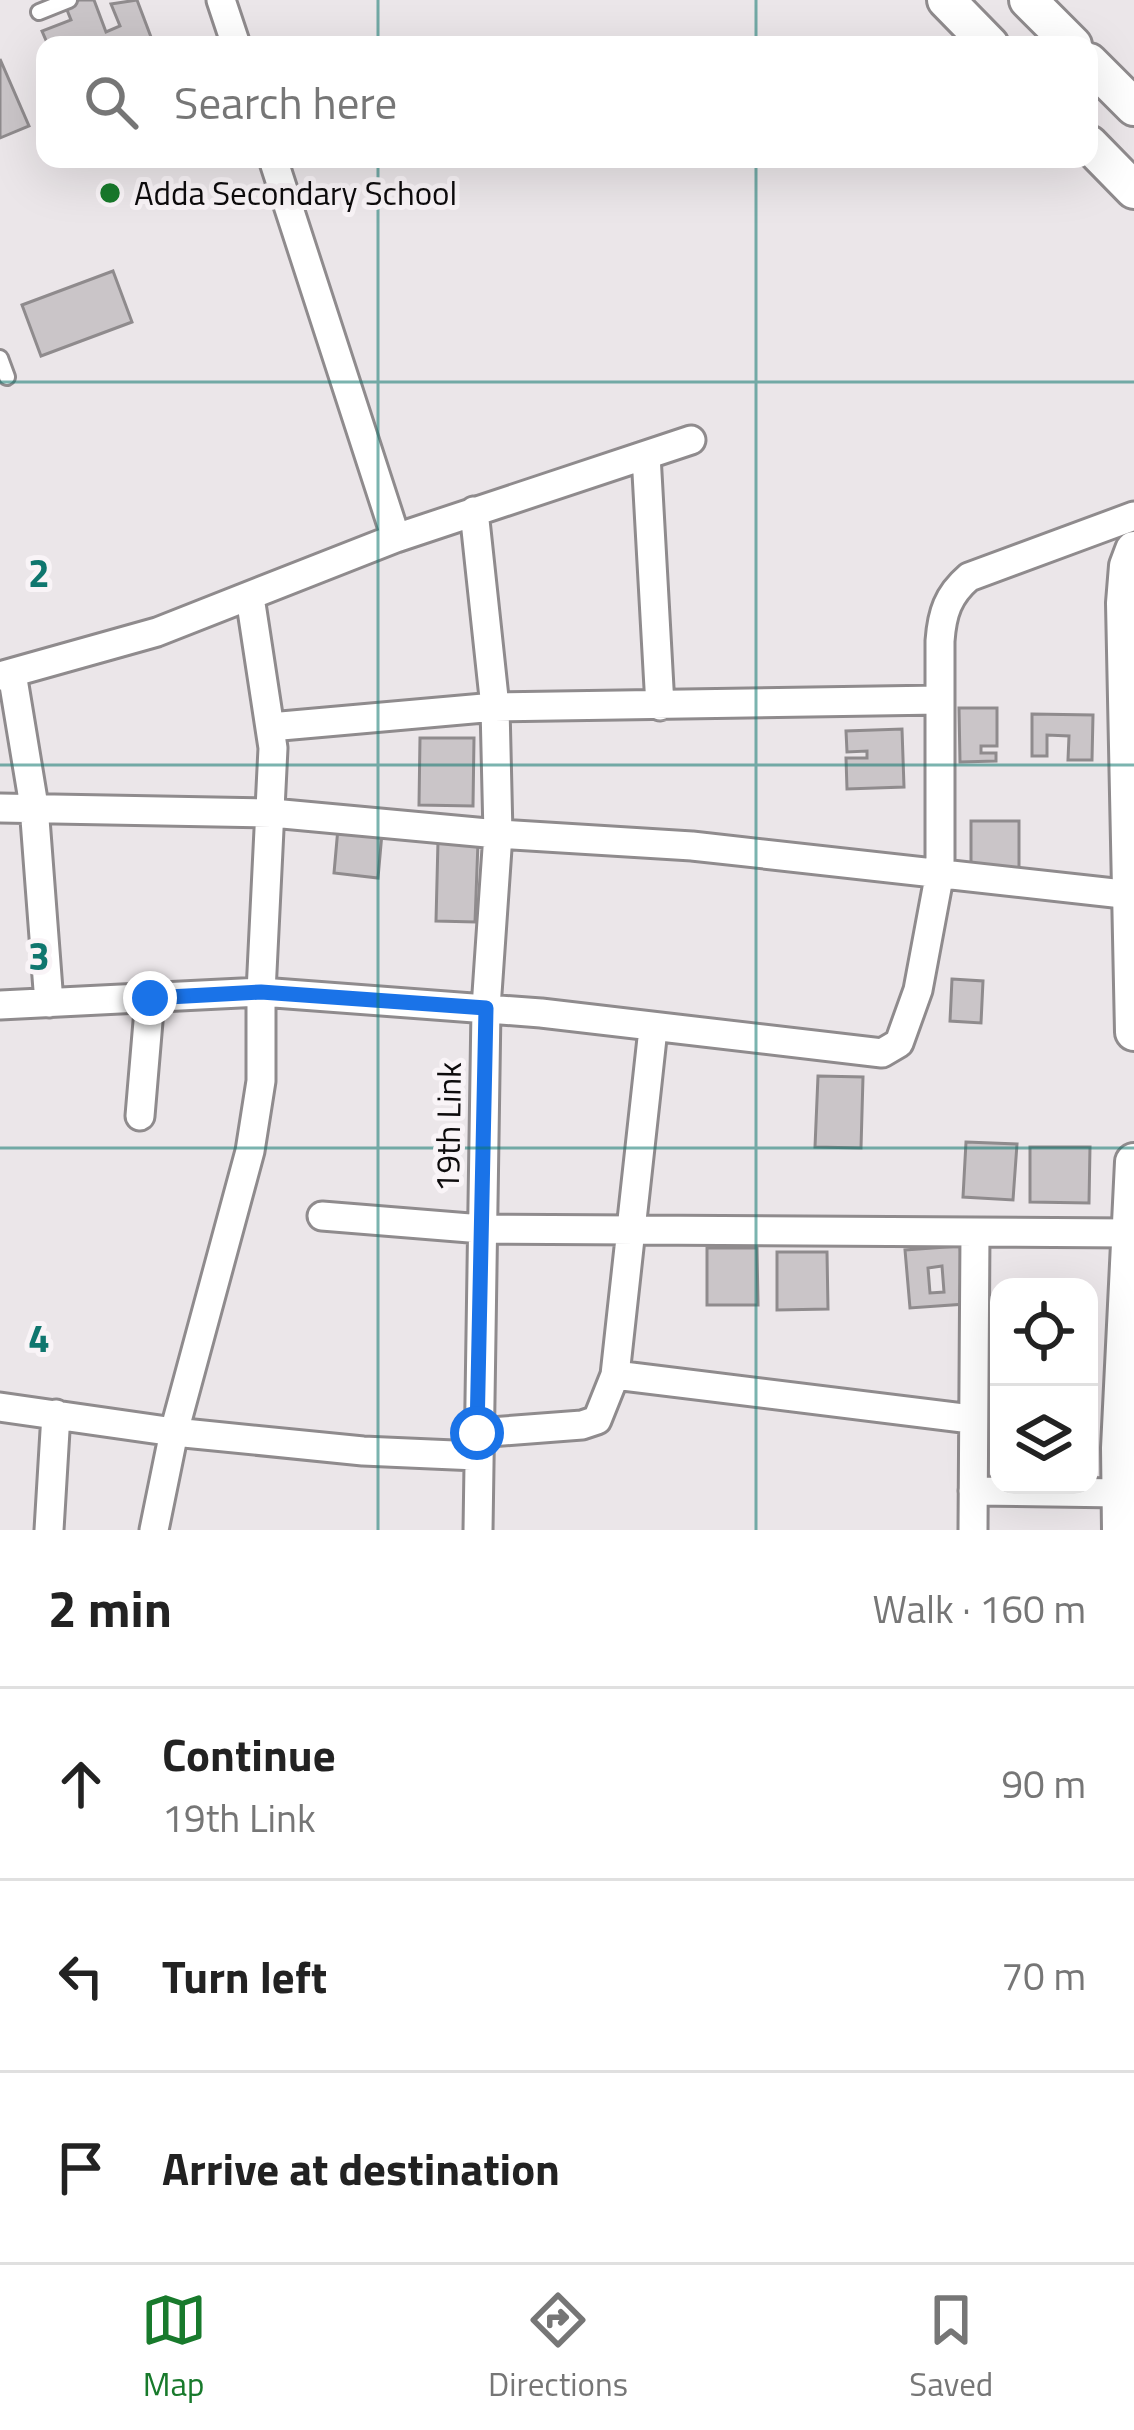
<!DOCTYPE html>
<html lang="en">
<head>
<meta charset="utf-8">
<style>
	:root { --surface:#fff; --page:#f2f2f2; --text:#222; --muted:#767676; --line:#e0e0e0; --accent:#187a2c }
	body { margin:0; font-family:"Titillium Web",sans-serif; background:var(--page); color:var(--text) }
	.controls { position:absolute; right:36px; bottom:36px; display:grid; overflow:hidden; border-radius:24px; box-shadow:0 12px 48px #0002 }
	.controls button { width:108px; height:108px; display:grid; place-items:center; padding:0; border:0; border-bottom:3px solid var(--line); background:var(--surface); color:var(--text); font:60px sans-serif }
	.stop { position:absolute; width:36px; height:36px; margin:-27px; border:9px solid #1a73e8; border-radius:50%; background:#fff }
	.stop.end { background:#1a73e8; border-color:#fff; box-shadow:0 3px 12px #0008 }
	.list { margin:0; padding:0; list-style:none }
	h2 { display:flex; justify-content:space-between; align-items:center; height:156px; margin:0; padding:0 48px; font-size:51px }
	h2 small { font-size:39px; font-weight:400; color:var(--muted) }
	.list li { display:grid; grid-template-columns:78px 1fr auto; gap:36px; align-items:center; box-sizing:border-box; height:192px; padding:0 48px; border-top:3px solid var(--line) }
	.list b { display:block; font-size:45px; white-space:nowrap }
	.list p { margin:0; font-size:39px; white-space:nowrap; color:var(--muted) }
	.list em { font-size:39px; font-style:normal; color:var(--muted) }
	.icon { flex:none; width:66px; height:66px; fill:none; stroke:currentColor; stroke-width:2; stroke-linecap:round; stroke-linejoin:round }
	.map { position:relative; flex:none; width:1134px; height:1530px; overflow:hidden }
	.search { position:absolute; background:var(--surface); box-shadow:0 12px 48px #0002; left:36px; right:36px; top:36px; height:132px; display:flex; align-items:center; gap:30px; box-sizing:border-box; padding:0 42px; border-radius:24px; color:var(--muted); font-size:45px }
	.sheet { height:732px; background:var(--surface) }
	nav { display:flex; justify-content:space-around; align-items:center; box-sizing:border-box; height:168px; border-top:3px solid var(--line); background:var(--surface); font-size:33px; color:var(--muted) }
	nav a { display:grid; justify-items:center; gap:6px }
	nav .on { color:var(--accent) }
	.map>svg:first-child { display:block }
	.building { fill:#cac5c8; stroke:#8f8b8d; stroke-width:3; fill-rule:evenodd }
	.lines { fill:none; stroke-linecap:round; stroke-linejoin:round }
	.lane-casing { stroke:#8f8b8d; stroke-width:20 }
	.street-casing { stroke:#8f8b8d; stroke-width:33 }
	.secondary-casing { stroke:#8f8b8d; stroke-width:42 }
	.lane { stroke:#fff; stroke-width:14 }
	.street { stroke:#fff; stroke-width:27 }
	.secondary { stroke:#fff; stroke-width:36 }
	.route { stroke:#1a73e8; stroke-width:15 }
	.grid { fill:none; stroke:#0f766e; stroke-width:3; stroke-opacity:0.55 }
	.poi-dot { fill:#187a2c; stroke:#f9f4f7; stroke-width:4.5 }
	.labels { text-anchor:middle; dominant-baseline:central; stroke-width:10; stroke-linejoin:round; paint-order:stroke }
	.poi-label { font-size:33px; fill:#0d0b0c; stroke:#f9f4f7; text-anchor:start }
	.street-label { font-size:33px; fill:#0d0b0c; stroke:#f9f4f7 }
	.grid-label { font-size:39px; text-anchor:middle; font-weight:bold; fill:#0f766e; stroke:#f9f4f7; stroke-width:10; stroke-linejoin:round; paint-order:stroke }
</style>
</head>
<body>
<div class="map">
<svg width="1134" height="1530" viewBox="0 0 1134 1530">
	<rect width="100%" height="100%" fill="#ebe6e9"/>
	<path class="building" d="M79 0H94L106 32 120 26 111 4 137 0 154 45H48L42 31 71 20 65 5Z
		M0 59 29 126 0 138Z
		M113 271 132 322 41 356 22 305Z
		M959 708H997V746H981V753H996V761L960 762Z
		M1032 714 1093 715 1092 760H1068L1069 736 1047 735V756H1032Z
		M902 729 904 787 847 789 846 758H867V751L847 752 846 731Z
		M420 738H474L473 806 419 805Z
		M971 821H1019V870H971Z
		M338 828 382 833 378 878 334 873Z
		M438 841 478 842 475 922 436 921Z
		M952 979 983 981 981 1023 950 1021Z
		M818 1076 863 1077 861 1148 815 1147Z
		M966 1142 1017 1144 1013 1200 963 1197Z
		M1030 1147H1090L1089 1203 1030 1202Z
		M960 1246 965 1304 910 1308 905 1250ZM942 1266 944 1292 930 1293 928 1268Z
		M707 1248H757L758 1305H707Z
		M777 1252H827L828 1309 777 1310Z"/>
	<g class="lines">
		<defs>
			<path id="lane" d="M39 12 69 0
				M0 358 7 377"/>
			<path id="street" d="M221 0 236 45
				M273 159 396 538
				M646 455 660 706
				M474 511 495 707 498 834 486 1008 478 1530
				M250 597 273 748 261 992 541 1013 882 1053 899 1043 918 990 940 872V641C942 613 948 595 969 577L1134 516
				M12 673 34 806 49 1003
				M0 676 157 632 396 538 691 440
				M270 727 495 707 940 700
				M0 808 272 813 498 834 692 846 1132 895
				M0 1005 261 992V1081L250 1151 174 1432 0 1407
				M140 1116 150 998
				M322 1216 482 1229 1130 1233
				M615 1375 971 1419
				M477 1433 582 1425 597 1420 615 1375 653 1029
				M973 1491 1120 1493
				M49 1530 56 1414
				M154 1530 174 1432 363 1451 477 1456
				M973 1530 975 1233"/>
			<path id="secondary" d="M946 0 990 45
				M1028 0 1073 45
				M1089 62 1134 107
				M1089 144 1134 190
				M1134 550 1128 566 1125 603 1134 1032
				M1121 1530 1120 1448 1134 1162"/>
		</defs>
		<use href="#lane" class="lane-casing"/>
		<use href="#street" class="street-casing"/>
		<use href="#secondary" class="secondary-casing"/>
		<use href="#lane" class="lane"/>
		<use href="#street" class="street"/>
		<use href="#secondary" class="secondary"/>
	</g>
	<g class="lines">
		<path class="route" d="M150 998 261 992 486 1008 477 1433"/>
	</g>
	<path class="grid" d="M378 0V45M756 0V45M378 159V1530M756 159V1530M0 382H1134M0 765H1134M0 1148H1134"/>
	<circle class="poi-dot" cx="110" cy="193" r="12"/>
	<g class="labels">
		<g class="poi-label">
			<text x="134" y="193">Adda Secondary School</text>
		</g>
		<g class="street-label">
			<text transform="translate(448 1127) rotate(-89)">19th Link</text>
		</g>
	</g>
	<g class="grid-label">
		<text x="39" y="587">2</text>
		<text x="39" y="970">3</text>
		<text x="39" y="1352">4</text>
	</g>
</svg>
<div class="controls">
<button><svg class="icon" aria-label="locate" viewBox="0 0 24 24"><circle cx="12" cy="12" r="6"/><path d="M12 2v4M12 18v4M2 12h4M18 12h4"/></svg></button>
<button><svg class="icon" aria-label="layers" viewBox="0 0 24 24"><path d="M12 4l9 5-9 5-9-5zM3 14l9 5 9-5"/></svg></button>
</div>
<div class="stop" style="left:477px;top:1433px"></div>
<div class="stop end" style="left:150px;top:998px"></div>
<div class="search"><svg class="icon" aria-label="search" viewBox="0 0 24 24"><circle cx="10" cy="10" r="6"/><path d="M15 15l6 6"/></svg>Search here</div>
</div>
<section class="sheet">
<h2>2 min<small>Walk · 160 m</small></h2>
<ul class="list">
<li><svg class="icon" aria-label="ahead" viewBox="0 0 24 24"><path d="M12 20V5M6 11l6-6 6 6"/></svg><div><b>Continue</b><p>19th Link</p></div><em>90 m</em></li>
<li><svg class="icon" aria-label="left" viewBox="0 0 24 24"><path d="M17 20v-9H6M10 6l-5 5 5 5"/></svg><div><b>Turn left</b></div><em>70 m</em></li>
<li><svg class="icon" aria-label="arrive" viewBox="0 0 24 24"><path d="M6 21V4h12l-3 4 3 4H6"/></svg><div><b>Arrive at destination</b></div></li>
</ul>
</section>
<nav>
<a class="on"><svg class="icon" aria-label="map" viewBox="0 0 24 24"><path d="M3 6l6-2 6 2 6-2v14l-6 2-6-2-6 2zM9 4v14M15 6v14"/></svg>Map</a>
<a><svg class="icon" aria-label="directions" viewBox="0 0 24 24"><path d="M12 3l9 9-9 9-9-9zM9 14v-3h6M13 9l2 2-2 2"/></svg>Directions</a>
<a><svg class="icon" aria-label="saved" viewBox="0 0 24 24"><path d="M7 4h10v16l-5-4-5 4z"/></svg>Saved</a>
</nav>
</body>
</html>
